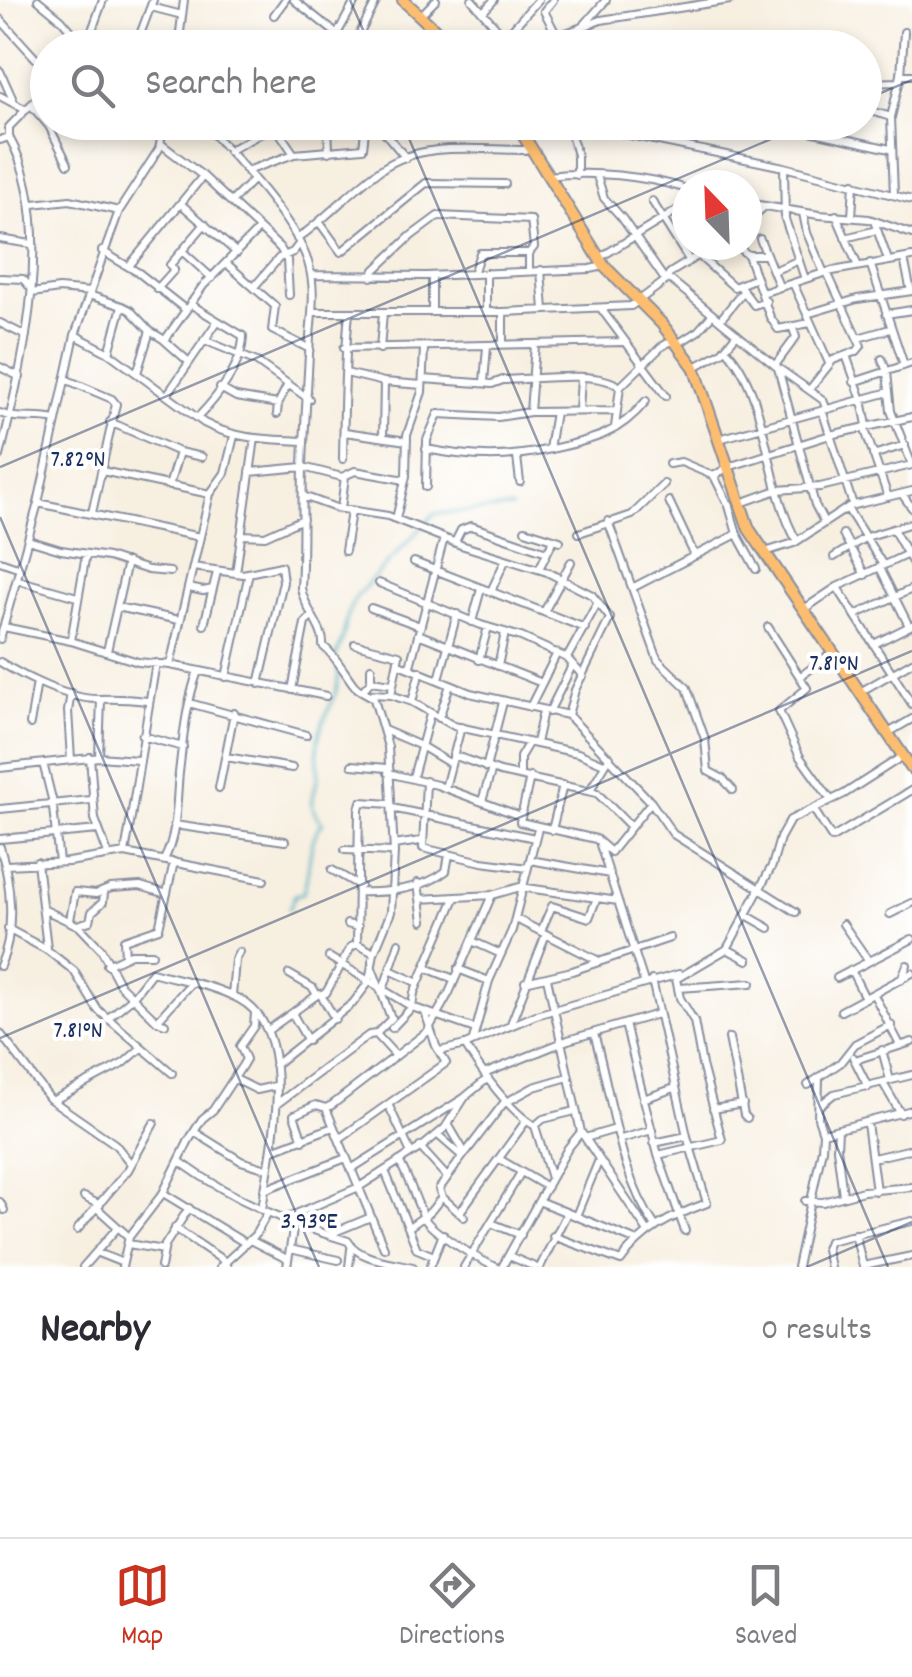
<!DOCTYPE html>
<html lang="en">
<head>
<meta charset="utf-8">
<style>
	:root { --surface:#fff; --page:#f2f2f3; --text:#2b2b33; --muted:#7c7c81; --line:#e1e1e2; --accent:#c8321e }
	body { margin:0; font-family:Dekko,sans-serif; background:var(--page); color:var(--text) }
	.compass { position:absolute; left:672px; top:170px; width:90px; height:90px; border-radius:50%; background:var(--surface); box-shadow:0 5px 15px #0003; rotate:337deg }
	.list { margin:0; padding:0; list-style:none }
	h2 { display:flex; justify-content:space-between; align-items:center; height:130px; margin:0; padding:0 40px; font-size:42px }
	h2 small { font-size:32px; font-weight:400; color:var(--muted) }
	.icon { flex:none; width:55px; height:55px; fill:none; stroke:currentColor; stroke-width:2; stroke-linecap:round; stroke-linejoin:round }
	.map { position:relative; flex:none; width:912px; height:1267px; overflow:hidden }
	.search { position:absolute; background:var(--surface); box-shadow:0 5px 15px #0003; left:30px; right:30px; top:30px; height:110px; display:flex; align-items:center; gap:25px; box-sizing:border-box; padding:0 35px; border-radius:55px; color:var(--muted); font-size:38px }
	.sheet { height:270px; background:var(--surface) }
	nav { display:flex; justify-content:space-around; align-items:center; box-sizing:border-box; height:140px; border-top:2px solid var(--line); background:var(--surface); font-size:28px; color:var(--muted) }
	nav a { display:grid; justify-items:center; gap:5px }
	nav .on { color:var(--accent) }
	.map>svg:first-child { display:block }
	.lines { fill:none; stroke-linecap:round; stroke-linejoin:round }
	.stream { stroke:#45afc3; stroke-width:2.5 }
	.minor-casing { stroke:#898f9f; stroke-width:10 }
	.major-casing { stroke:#898f9f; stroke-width:14 }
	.minor { stroke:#fff; stroke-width:6 }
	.major { stroke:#fcbd6f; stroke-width:10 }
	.ticks { fill:none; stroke:#1b2f5e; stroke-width:2.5; stroke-opacity:0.45 }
	.ticks-label { font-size:25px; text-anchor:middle; fill:#1b2f5e; stroke:#fff; stroke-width:8; stroke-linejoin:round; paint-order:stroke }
</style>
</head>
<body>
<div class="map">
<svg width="912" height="1267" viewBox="0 0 912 1267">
	<rect width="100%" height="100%" fill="#fff"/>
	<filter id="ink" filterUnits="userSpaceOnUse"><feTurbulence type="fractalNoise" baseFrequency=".01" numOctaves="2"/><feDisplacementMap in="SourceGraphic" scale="20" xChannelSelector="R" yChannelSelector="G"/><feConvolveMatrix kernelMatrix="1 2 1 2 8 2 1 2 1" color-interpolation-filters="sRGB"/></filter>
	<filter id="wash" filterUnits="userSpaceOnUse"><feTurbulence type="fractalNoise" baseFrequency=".0048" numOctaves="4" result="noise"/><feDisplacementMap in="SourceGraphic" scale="40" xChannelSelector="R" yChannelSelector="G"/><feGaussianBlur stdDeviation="2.25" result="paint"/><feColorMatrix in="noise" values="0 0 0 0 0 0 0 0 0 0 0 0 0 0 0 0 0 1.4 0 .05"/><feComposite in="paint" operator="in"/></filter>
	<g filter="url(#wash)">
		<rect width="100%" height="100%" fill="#f7efe0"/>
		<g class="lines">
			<path class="stream" d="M336 656C347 637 343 614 357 596 381 568 409 542 434 514L512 508
				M289 909 295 895 303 893C311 872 307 837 323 823 307 808 313 800 317 780 320 767 316 754 318 740 322 713 344 692 337 664"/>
		</g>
	</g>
	<g filter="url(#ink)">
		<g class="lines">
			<defs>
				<path id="minor" d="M38 0 61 19 86 48
					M294 0 337 34 356 0
					M472 0 514 48
					M553 0 544 11 556 34
					M151 7 182 15
					M484 11 494 0
					M274 15 285 0
					M421 15 436 0
					M0 19 48 72
					M585 24 606 0
					M506 36 538 0
					M358 37 377 0
					M139 40 152 48
					M86 47 103 0
					M135 48 153 0
					M178 48 184 0
					M526 48 601 20 730 0
					M0 71 14 102
					M901 75H912
					M864 83 900 82
					M0 96 26 110
					M31 105 49 126 68 164
					M864 109 891 117
					M95 122 99 128
					M202 122C235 157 293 217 308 262 316 288 312 311 310 337 308 372 306 408 304 443 301 491 304 540 301 588 305 611 325 629 323 646 336 656 344 672 354 685 361 693 367 692 374 699L388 747 394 852 391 912 374 953 357 944
					M328 122 329 152
					M633 122V136
					M770 122 890 149
					M275 126 294 154
					M380 127 406 158
					M0 140 9 137V127L48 87
					M652 140 654 122
					M161 144 203 176 280 248 287 260 289 295
					M228 151 275 126
					M784 167 785 219 805 279
					M247 171 294 154 363 148 366 122
					M577 175V155L569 128 572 123 784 167 912 200
					M548 176C591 170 646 176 687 189
					M597 176 604 198 622 218 663 277 672 281 778 368 823 400 826 408
					M894 195 891 117 901 75 904 32
					M652 201 689 260
					M231 202 254 179
					M747 203 819 215 869 219 912 234
					M33 204 70 200 119 211
					M181 204 237 253
					M803 213 807 233 824 273
					M836 215 857 264
					M852 217 854 183
					M874 221 888 260
					M747 222 765 206
					M320 223 341 252 426 183 505 184
					M845 238 877 230
					M0 239 31 244
					M297 239C327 218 351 190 380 170 423 139 482 151 531 150
					M760 239 779 286
					M735 245 748 255H766
					M102 251 139 273 186 310
					M182 251 212 278
					M698 255 734 287 756 278
					M748 255 770 317 778 329 810 323
					M599 258 676 211
					M904 259 911 291
					M226 263 275 306 272 330 310 349
					M870 263 904 365
					M129 266 203 176
					M541 270 544 310
					M773 271 797 261
					M473 274 480 253H529
					M311 275 426 276 590 269 604 266
					M432 276V311
					M372 277 375 270 411 236 438 216 531 220 534 247 529 253V271
					M0 278 23 279 30 287
					M793 283 829 363
					M739 285 754 305 766 301
					M254 287 279 258 293 252 299 244
					M157 289 174 270 170 265 205 224
					M32 293 59 289 90 292
					M762 293 827 272 912 257
					M89 295 122 306 109 353
					M190 304 243 336C243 364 217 398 198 417
					M122 306 130 310 150 331
					M602 310 666 396
					M486 311V273
					M315 312H503L631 306 664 282 670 273 715 245
					M807 314 857 299 912 291
					M886 314 912 310
					M721 319 742 293
					M0 323 26 336
					M75 335 109 353 204 423C236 440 269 439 304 441
					M858 338 890 329
					M165 340 203 286 259 229
					M204 340 257 362 309 399
					M679 343 698 331 712 315
					M503 344V312
					M344 348 624 342
					M725 348C770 394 764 485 797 541
					M380 349 383 313
					M846 355 862 400 867 425
					M882 359 887 372 891 411 912 465
					M776 364 796 337 792 326
					M0 367 20 377
					M695 367 722 352 737 334
					M778 368 815 505 824 522
					M137 373 150 331 163 339 189 362
					M346 373 384 382 422 385
					M65 379 112 399 116 404 92 513
					M423 379 492 384 503 380C533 380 596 369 620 387
					M484 382 487 347
					M854 382 912 363
					M220 388 236 397 278 404
					M810 389 833 360 857 351 861 346 827 272
					M167 395 217 322
					M822 410 853 505
					M579 411 581 378
					M530 412 535 345
					M0 413C17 421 37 415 56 420
					M277 414 278 404 288 384
					M110 422 179 452 202 457
					M615 427 620 387 661 347 673 340
					M864 427 888 497
					M345 432 407 441
					M383 437 384 382
					M719 439 889 392
					M426 449C473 458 505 459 551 449 592 440 618 435 646 401
					M549 449 555 412
					M873 455 905 445
					M0 456C23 366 57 222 9 137
					M517 457 520 482
					M343 459C344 410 344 361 349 313
					M669 464 681 462 714 476 729 506 737 534 756 569
					M102 471 210 494
					M250 472 303 467 342 477 355 471 405 480
					M714 476 728 467 830 435 912 417
					M169 486 179 452
					M426 487 427 440 438 414 498 417 530 412 616 411
					M902 494 912 508
					M303 496 336 508 388 516 461 545 547 572 592 595 610 618 575 690 568 715
					M669 501 695 556
					M38 503 200 537
					M741 503 777 490 820 487 912 465
					M847 508 883 565
					M341 509 345 476
					M396 519 406 476 407 435 422 392 424 348
					M608 521 658 660 687 688 705 739 708 771 723 779 733 790
					M893 529 912 562
					M525 530 560 541
					M579 533 632 515 664 484
					M843 534 865 575
					M241 535 265 536 303 519
					M28 540 61 550 108 557 148 570 170 572
					M455 542 461 530 471 526 547 552
					M345 551 351 511
					M765 552 794 543 850 506 912 491
					M834 557 866 537 912 523
					M0 561 20 568
					M414 562 585 628
					M193 567 243 574 281 566 283 582 259 684
					M880 568 909 626
					M539 569 554 539
					M236 573 255 438
					M17 580 77 597
					M379 583 481 625 521 637 567 658 583 676
					M837 587 912 704
					M189 588 203 591 213 589
					M632 588 737 534
					M491 591 506 559
					M117 607 179 620
					M371 608 420 626
					M804 609 837 587 912 552
					M544 612 571 562
					M855 615 912 589
					M472 622 481 589
					M204 625 217 572
					M4 627 71 641 138 662 170 665 326 696
					M768 627 807 688 779 711 800 757 831 800
					M418 634 542 683
					M0 639 38 503 75 335 119 211 159 149 163 130 160 122
					M71 641 86 554
					M355 644 399 655 391 695
					M874 644 912 625
					M107 651 127 562
					M567 658 598 602
					M479 660 488 627
					M0 662C24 677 70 700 99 699 115 698 130 699 147 701
					M399 664 470 693 568 715 651 802 673 834 796 912
					M170 665 210 494 225 473 234 436
					M410 666 444 538
					M498 666 505 633
					M801 676 832 653
					M226 677 249 573
					M439 679 457 614
					M371 681 392 684
					M292 690 305 623 311 617
					M362 691 371 681V668
					M860 692 912 662
					M372 694 391 695 412 702 454 726 578 753 604 764
					M412 702 420 671
					M189 703 306 735
					M530 707 557 653
					M549 712 572 666
					M439 718 450 685
					M30 724 37 682
					M384 730 421 746 451 764
					M888 733 912 719
					M142 736 183 747
					M536 743 543 711
					M453 755 500 772 597 793 630 826
					M90 757 95 819 108 854
					M99 757 101 699
					M226 757 292 768
					M71 760 68 711 71 693
					M43 763 52 799 59 862
					M352 765 387 768
					M0 768 99 757 138 760
					M486 768 503 702
					M388 773 437 785 520 816
					M520 775V757L529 742
					M413 777 430 714
					M530 777 520 822 596 839 611 852 651 802
					M426 781 423 848 482 862 528 868
					M219 788 234 713
					M445 788 461 727
					M590 790 610 757
					M482 801 492 769
					M392 808 535 838
					M0 809 91 800
					M814 810 832 838 912 790
					M174 825 285 841
					M552 830 563 785
					M0 839 98 830
					M394 845 421 841
					M600 845 644 982
					M0 847C11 882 16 932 0 966
					M345 850 393 852
					M125 853C136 790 145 726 156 663
					M164 860C178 833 176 802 179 773 183 739 186 704 198 671
					M530 860 610 874
					M37 862 47 948
					M6 865 68 862 125 853 264 880
					M332 870 360 886
					M418 883 423 921
					M360 892C387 893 424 889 446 871L449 855
					M420 899 492 895 520 887 618 901
					M45 910 79 926 101 949 120 985 157 1021 165 1024
					M890 914 912 903
					M748 916 769 928
					M516 919 597 960
					M70 920 75 892 96 894 111 888 140 886 167 894
					M347 924 358 927
					M843 924 868 960
					M77 925 90 921 92 912 103 902 104 893
					M8 929 47 950 74 971 97 1009 172 1073
					M541 931 552 906 589 918 597 898
					M472 941 501 954
					M727 949 748 960
					M125 956 124 940 159 928 174 862
					M329 957 412 1007 475 1029
					M107 965 131 954H152
					M372 968 391 1018
					M426 968 454 979
					M458 969 489 981
					M390 970 418 983
					M851 970 865 998
					M289 974 313 988 317 995
					M547 978 581 1132 648 1232
					M837 978 912 939
					M676 979 727 949 772 866 780 838 790 820 844 794 903 756
					M901 980 907 965
					M525 982 572 971 670 938
					M679 988 751 983
					M383 990 399 943
					M321 995 335 1019
					M874 995 900 1045
					M232 996 235 960 239 952
					M841 1011 912 973
					M292 1013 308 1041
					M107 1019 132 998 152 972C180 980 213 985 239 999 302 1032 269 1156 262 1210
					M157 1021 190 984
					M625 1024 658 1155 685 1231
					M510 1026 546 934
					M392 1028 412 1007 414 993 455 898
					M267 1031 317 995 326 993 351 947 357 944 359 809 361 802 391 804
					M0 1033 50 1099 115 1144 131 1164
					M376 1034 392 1018
					M594 1034C613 1097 617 1172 656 1227
					M729 1038 744 1115 747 1118
					M473 1040 489 981 512 930 538 828
					M465 1045C480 1070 510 1112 535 1126L551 1178
					M882 1050 890 1080
					M440 1051 465 1045 536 1015 679 974
					M853 1057 868 1087
					M855 1060 912 1042
					M275 1065 353 1003 369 982 374 953
					M484 1074 568 1040 658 1014
					M235 1079 257 1090 275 1086
					M883 1083 901 1114
					M808 1085 840 1063 855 1044 891 1025
					M643 1099 675 1088
					M54 1100 124 1063 141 1048
					M278 1103 369 1035 376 1034 396 1056
					M388 1104 411 1153
					M820 1105 834 1094 912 1075
					M326 1108 384 1248
					M713 1109 743 1104
					M867 1123 876 1191
					M448 1124 465 1153
					M535 1126 543 1119 575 1111
					M838 1130 837 1148 843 1195
					M196 1133 241 1161 267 1169
					M823 1133 912 1110
					M438 1135 462 1156
					M585 1138 616 1129
					M339 1139 446 1063 436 1046 425 1012
					M621 1139 652 1130
					M303 1140 294 1115 316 1105 326 1108 332 1105 427 1032 449 993 492 895
					M654 1143 687 1136
					M420 1147 447 1177
					M273 1150 333 1127
					M658 1155 722 1140 702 1065 694 1021 680 998 676 979
					M873 1158 912 1149
					M501 1160 547 1187
					M179 1161C231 1199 286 1223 348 1241 358 1260 393 1262 413 1267
					M399 1161C410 1180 415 1200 425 1219 432 1232 481 1261 496 1267
					M457 1164 503 1104 534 1087 568 1077
					M351 1169 464 1098
					M385 1171 417 1249 434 1256
					M264 1190 346 1158
					M163 1193 245 1243
					M84 1197 100 1205
					M442 1197 464 1217
					M805 1201 823 1202 863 1191 912 1187
					M0 1202 4 1210
					M541 1202 637 1241
					M98 1209 129 1237
					M460 1212 526 1121
					M576 1216 599 1160
					M284 1219 359 1187 423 1146 445 1128 465 1097 487 1079
					M491 1223 521 1235
					M409 1227 430 1212 442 1197 439 1189 455 1167
					M175 1228 224 1261 227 1267
					M77 1230 128 1170 154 1123
					M330 1234 371 1217
					M855 1234 863 1266 912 1256
					M553 1236 621 1261C642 1230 672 1216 707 1203L687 1136 652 980
					M250 1240 287 1259
					M128 1244 164 1250
					M290 1249 338 1260
					M98 1253 123 1263
					M509 1256 535 1267
					M83 1267 118 1227
					M122 1267 129 1237 163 1193 189 1140 202 1119 213 1110 242 1066 246 1059 240 1046 254 1026 255 1013
					M161 1267 165 1245 189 1208
					M220 1267 255 1235 267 1214
					M287 1267 294 1224
					M349 1267 351 1249
					M430 1267 443 1234
					M464 1267 520 1174
					M502 1267 568 1148 581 1132
					M540 1267 567 1213
					M797 1267 822 1149 823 1133 818 1118 819 1078
					M830 1267 826 1249 829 1241 912 1221"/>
				<path id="major" d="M403 0 455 48
					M515 122 604 266 662 324 694 367 749 529 912 769"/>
			</defs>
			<use href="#minor" class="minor-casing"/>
			<use href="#major" class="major-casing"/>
			<use href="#minor" class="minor"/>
			<use href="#major" class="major"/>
		</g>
	</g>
	<path class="ticks" d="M350 0 371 48M864 100 912 80M402 122 888 1267M0 467 811 122M0 517 319 1267M0 1038 912 651M807 1267 912 1222"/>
	<g class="ticks-label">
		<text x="78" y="466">7.82°N</text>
		<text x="834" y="670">7.81°N</text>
		<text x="78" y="1037">7.81°N</text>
		<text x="309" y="1228">3.93°E</text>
	</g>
</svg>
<svg class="compass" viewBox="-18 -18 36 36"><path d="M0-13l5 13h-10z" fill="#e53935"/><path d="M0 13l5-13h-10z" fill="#7c7c81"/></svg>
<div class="search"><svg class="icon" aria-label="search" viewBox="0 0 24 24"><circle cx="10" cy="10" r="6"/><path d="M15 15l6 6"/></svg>Search here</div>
</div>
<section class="sheet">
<h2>Nearby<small>0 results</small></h2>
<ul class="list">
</ul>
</section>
<nav>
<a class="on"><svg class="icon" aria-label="map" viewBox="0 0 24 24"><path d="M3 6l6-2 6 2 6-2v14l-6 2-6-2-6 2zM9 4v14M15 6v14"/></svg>Map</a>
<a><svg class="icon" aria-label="directions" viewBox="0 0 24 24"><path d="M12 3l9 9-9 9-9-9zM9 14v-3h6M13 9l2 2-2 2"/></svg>Directions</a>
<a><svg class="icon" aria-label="saved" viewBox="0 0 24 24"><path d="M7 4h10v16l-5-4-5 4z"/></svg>Saved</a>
</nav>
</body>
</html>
